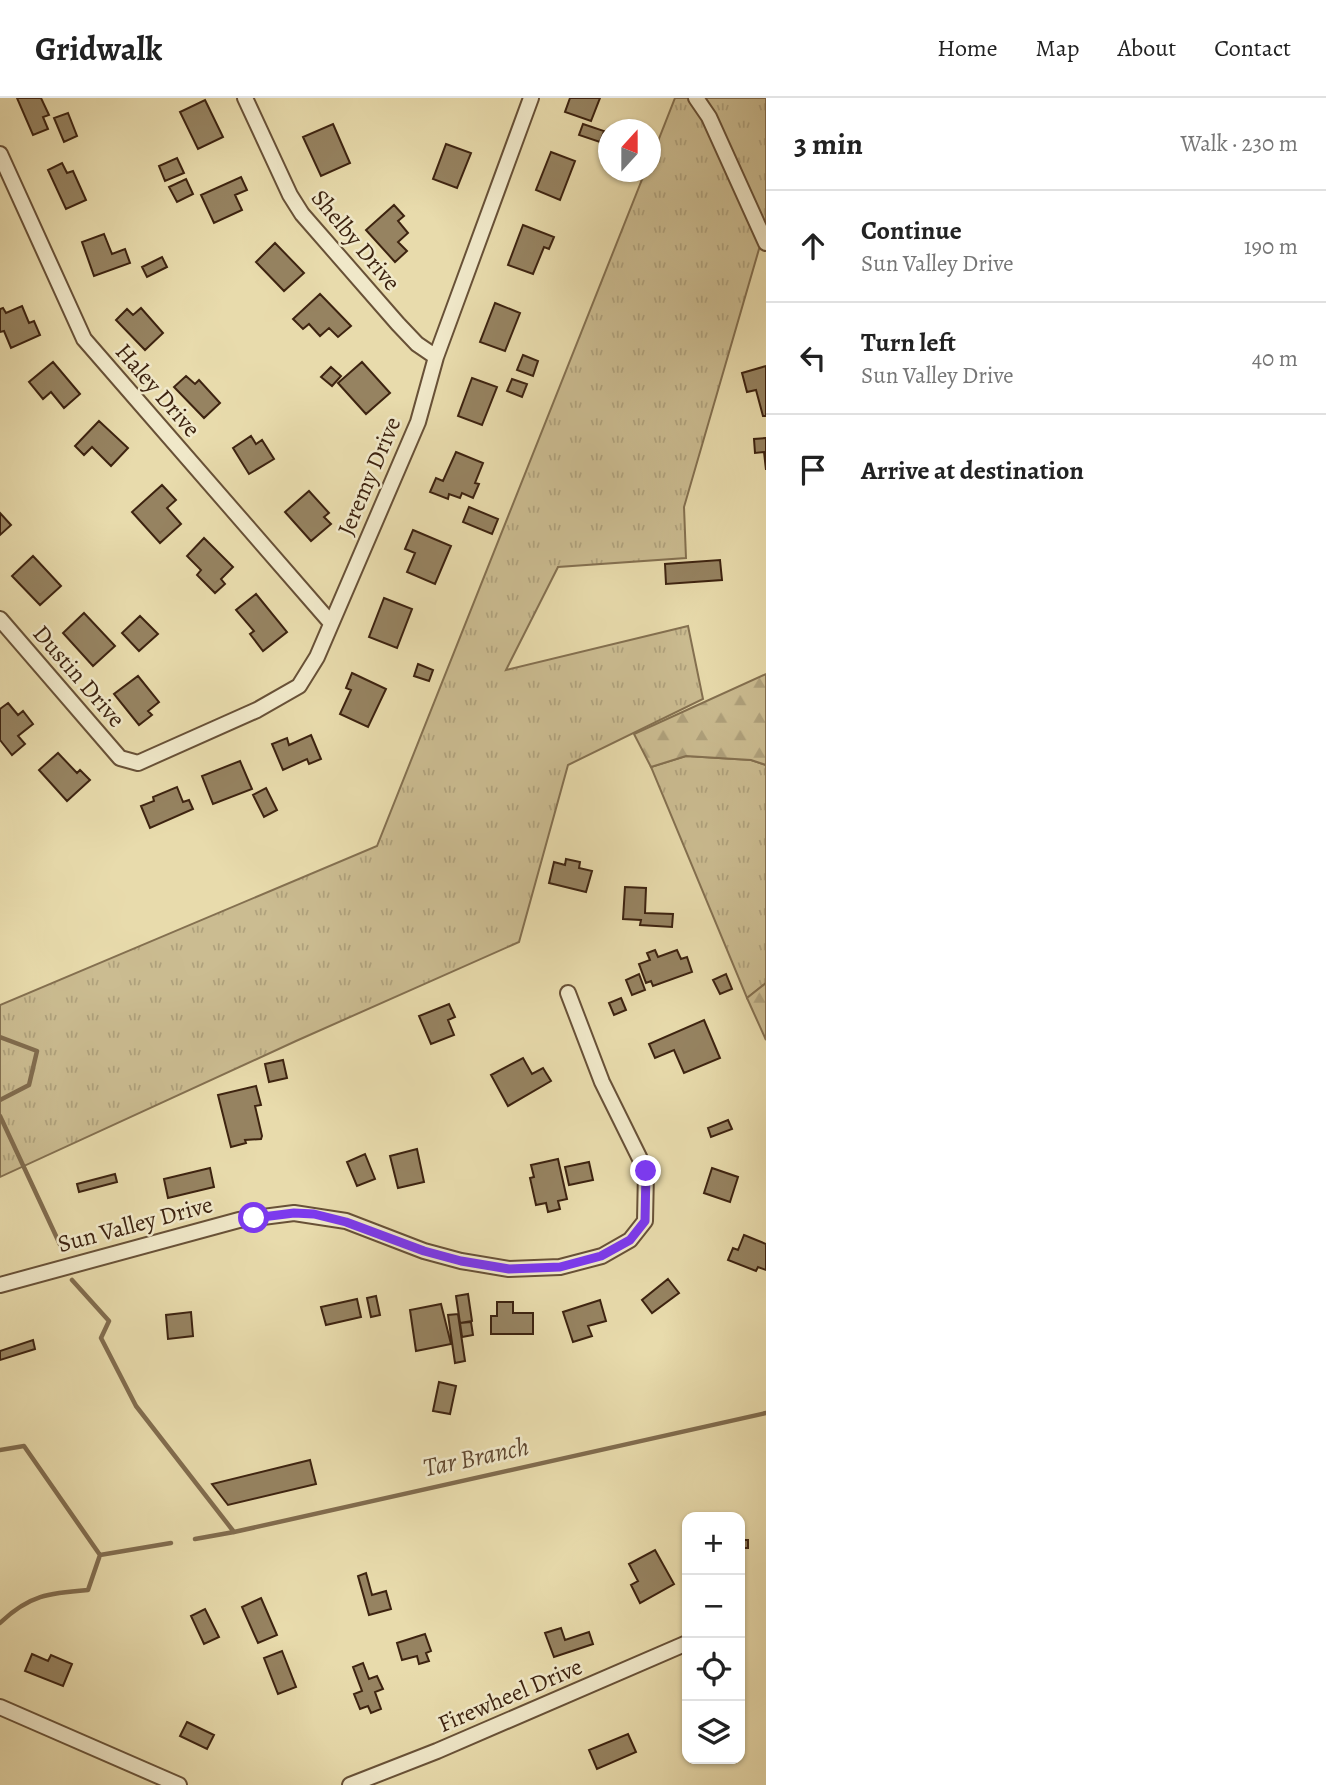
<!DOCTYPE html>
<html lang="en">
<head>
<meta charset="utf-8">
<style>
	:root { --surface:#fff; --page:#f2f2f2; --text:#222; --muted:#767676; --line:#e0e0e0 }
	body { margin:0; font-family:Alegreya,serif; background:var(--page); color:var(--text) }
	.controls { position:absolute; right:21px; bottom:21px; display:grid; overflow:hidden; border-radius:14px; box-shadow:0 2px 5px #0004 }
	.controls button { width:63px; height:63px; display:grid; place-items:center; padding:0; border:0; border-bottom:2px solid var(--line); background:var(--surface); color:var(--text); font:35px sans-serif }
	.compass { position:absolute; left:598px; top:21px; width:63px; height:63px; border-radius:50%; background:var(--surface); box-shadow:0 2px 5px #0004; rotate:21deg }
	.stop { position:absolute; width:21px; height:21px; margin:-16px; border:5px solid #7c3aed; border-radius:50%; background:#fff }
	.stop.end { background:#7c3aed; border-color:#fff; box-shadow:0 2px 7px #0008 }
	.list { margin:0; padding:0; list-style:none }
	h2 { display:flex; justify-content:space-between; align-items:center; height:91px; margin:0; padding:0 28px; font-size:30px }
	h2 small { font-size:23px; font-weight:400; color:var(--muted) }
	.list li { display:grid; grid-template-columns:46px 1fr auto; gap:21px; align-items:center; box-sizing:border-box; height:112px; padding:0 28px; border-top:2px solid var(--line) }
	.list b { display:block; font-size:26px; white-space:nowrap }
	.list p { margin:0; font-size:23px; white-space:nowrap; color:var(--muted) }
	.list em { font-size:23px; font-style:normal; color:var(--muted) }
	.icon { flex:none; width:38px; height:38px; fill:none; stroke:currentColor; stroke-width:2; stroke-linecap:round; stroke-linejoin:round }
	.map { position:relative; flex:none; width:766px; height:1687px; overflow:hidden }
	header { display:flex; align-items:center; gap:42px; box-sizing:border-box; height:98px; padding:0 35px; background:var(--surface); border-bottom:2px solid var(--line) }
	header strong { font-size:33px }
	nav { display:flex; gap:38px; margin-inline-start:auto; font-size:24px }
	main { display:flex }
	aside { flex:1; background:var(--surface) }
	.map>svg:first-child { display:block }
	.grass { fill:url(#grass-tufts); stroke:#847050; stroke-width:2 }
	.forest { fill:url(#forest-firs); stroke:#847050; stroke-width:2 }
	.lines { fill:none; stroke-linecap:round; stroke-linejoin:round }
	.stream { stroke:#816c4e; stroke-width:4.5 }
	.building { fill:#968361; stroke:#3d2310; stroke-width:2 }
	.minor-casing { stroke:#685137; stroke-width:18 }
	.minor { stroke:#f0e8c9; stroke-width:14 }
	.route { stroke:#7c3aed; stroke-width:9 }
	.labels { text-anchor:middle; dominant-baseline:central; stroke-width:5; stroke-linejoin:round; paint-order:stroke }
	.street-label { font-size:24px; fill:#3d2310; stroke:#f0e8c9 }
	.water-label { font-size:26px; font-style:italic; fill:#5f472f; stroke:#f0e8c9 }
</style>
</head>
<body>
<header>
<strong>Gridwalk</strong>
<nav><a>Home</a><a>Map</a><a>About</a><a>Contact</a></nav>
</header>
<main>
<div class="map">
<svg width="766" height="1687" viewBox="0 0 766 1687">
	<defs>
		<pattern id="grass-tufts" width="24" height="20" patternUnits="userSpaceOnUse" patternTransform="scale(1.75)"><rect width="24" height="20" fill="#cbbc91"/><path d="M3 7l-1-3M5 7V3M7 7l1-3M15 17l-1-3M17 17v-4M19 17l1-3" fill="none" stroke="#afa17c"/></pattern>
		<pattern id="forest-firs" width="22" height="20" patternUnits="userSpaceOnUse" patternTransform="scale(1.75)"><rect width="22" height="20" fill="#cbbc91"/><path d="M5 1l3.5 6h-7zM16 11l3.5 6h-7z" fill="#afa17c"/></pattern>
	</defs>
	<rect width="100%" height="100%" fill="#e8dbac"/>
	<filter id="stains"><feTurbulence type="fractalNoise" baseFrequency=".00286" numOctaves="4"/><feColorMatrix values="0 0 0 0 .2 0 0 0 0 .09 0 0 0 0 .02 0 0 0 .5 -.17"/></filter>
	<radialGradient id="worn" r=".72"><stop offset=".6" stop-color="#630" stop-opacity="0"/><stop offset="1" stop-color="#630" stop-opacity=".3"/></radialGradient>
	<path class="grass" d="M675 0H766V127L684 409 686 460 558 469 506 572 688 528 703 601 568 667 519 844 296 943 0 1079V907L377 748 645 74H650L651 61Z
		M686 658 751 662 766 667V885L747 900 651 669Z"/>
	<path class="forest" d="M766 576V667L751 662 686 658 651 669 634 636Z
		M766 885V942L747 900Z"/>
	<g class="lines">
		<path class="stream" d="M0 939 37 953 29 987 0 1002
			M0 1018 63 1153
			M72 1182 109 1223 101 1240 136 1308 234 1434
			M0 1352 24 1348 100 1457 171 1445
			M195 1441 234 1434 766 1315
			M0 1525C29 1497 49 1495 88 1492L100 1457"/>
	</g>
	<path class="building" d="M17 0H41L49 17 43 19 48 31 33 37Z
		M570 0H600L591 23 565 14Z
		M205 2 223 39 198 51 180 14Z
		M68 15 77 38 64 44 54 20Z
		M333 26 350 65 321 78 303 39Z
		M583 26 604 33 600 44 579 37Z
		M446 46 471 55 457 90 433 81Z
		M551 54 575 63 560 102 536 92Z
		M177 60 184 75 165 83 159 68Z
		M62 65 67 75 73 73 86 102 66 111 48 72Z
		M241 79 247 92 235 97 242 112 214 125 201 97Z
		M186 81 193 96 177 104 169 89Z
		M394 107 404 118 398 123 408 135 398 144 407 153 395 164 366 132Z
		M523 127 554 139 549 151 544 149 533 176 508 167Z
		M104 136 112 156 125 151 130 165 94 178 82 144Z
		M275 145 304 175 284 193 256 164Z
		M162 159 167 169 147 179 142 169Z
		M320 196 351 228 338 239 329 230 320 238 309 226 303 231 293 221Z
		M495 205 520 215 505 253 480 244Z
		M22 208 29 225 34 223 40 237 11 250 4 233 0 234V211L3 210 6 215Z
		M141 210 163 235 145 252 116 222 127 211 133 217Z
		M523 257 538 263 533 278 517 272Z
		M53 264 80 296 64 310 51 294 43 301 29 284Z
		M362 264 390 295 366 316 338 285Z
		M766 268V318H763L756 292 747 294 742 275Z
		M331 269 341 278 332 288 321 279Z
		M186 278 195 286 199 282 220 305 204 320 174 289Z
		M472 280 497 289 482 327 458 318Z
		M512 281 527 286 522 299 507 293Z
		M99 323 128 350 111 368 92 349 84 357 75 348Z
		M251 338 256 346 262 342 274 361 249 376 233 350Z
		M766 340V372L764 354 755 355 754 341Z
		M456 354 483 365 475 385 479 386 473 400 462 395 460 400 449 396 448 401 430 394 436 380 443 383Z
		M162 387 176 402 167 410 181 426 160 445 132 414Z
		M309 393 329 415 324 419 331 426 311 443 285 414Z
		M469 409 498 421 492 436 463 424Z
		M0 415 11 427 0 437Z
		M413 432 451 448 435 486 407 474 415 455 405 451Z
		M204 440 233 469 221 481 225 486 215 495 197 477 201 472 187 458Z
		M33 458 61 488 40 507 12 478Z
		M720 462 722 482 666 486 665 466Z
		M256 496 287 534 263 553 250 536 254 533 236 512Z
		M384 500 412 511 397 550 369 539Z
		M84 515 115 548 93 568 63 535Z
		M140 518 158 536 139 553 122 535Z
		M418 566 433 572 429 583 414 578Z
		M352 575 386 591 368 629 340 616 351 592 346 590Z
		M138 578 159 604 148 613 152 617 139 627 114 596Z
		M8 605 18 617 23 613 33 626 18 638 25 646 12 657 0 642V611Z
		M311 637 321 661 309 666 307 661 283 672 272 646 287 640 289 647Z
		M58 655 77 675 80 672 90 682 67 703 39 672Z
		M240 663 252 691 213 706 202 678Z
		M177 689 183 704 189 702 193 711 150 730 141 708 154 703 153 699Z
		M266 690 277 712 264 719 253 697Z
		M566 761 580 764 579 770 592 773 586 794 549 785 554 764 565 767Z
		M625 789 646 790 645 815 673 816 672 829 640 827 641 822 623 821Z
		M655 852 658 859 677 852 681 861 687 859 692 874 653 888 651 883 646 885 639 866 650 862 647 855Z
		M639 876 645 892 632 897 626 882Z
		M726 876 732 891 720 896 713 882Z
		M621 900 626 912 614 917 609 905Z
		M449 906 455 919 448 922 454 937 431 946 419 918Z
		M704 922 720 960 684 975 674 952 655 960 649 946Z
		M523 960 532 976 543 970 551 983 508 1008 491 977Z
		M283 962 287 980 269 984 265 966Z
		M256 988 261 1007 255 1008 262 1038 261 1041 245 1042 246 1045 231 1049 218 997Z
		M728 1022 732 1031 711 1039 708 1030Z
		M417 1051 424 1084 398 1090 390 1058Z
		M365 1056 375 1081 357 1088 347 1064Z
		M558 1061 567 1101 558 1103 560 1111 548 1114 546 1105 536 1107 530 1080 534 1079 531 1067Z
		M589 1064 593 1082 569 1087 565 1069Z
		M210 1070 214 1089 168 1100 164 1081Z
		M712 1070 738 1079 730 1104 704 1095Z
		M115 1076 117 1084 79 1094 77 1086Z
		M744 1137 766 1146V1172L758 1169 756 1173 728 1162 733 1150 738 1152Z
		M668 1181 679 1195 652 1215 642 1202Z
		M468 1196 472 1223 460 1225 456 1198Z
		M376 1198 380 1217 371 1219 367 1200Z
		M357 1201 361 1219 326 1227 321 1209Z
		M600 1202 606 1223 588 1228 592 1238 573 1244 563 1214Z
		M497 1204H513V1215H533V1236H491V1218H497Z
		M441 1206 451 1246 416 1253 410 1212Z
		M191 1214 193 1238 168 1241 166 1217Z
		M458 1216 465 1263 455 1265 448 1217Z
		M471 1224 473 1237 462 1239 460 1225Z
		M33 1242 35 1251 0 1262V1253Z
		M439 1284 456 1288 450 1316 433 1313Z
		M310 1362 316 1386 228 1407 212 1386Z
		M740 1442H748V1450H740Z
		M655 1452 674 1486 640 1505 631 1487 638 1483 629 1466Z
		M366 1475 372 1497 386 1493 391 1511 369 1517 358 1478Z
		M261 1500 277 1537 258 1545 242 1509Z
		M205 1511 219 1539 204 1546 191 1518Z
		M561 1530 565 1542 589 1534 593 1546 554 1559 545 1535Z
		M425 1536 431 1553 426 1555 429 1563 419 1566 417 1558 402 1562 397 1545Z
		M282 1553 296 1589 278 1596 264 1560Z
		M32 1556 48 1563 51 1557 72 1566 63 1588 25 1573Z
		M363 1565 369 1581 377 1578 383 1591 375 1594 381 1611 371 1615 368 1608 360 1611 354 1596 362 1593 353 1569Z
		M187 1624 214 1637 207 1651 180 1638Z
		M628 1636 636 1654 597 1671 589 1652Z"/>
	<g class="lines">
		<defs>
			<path id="minor" d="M245 0 290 97 302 116 398 226 417 246 436 259
				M696 0 709 19 766 145
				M0 56 84 241 331 525
				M0 521 120 660 138 665 257 612 299 588 317 559 418 324 436 259 531 0
				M0 1187 239 1122 294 1115 346 1123 424 1153 461 1163 509 1171 560 1169 602 1158 630 1142 645 1123 646 1073 602 984 568 895
				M0 1609 179 1687
				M350 1687 437 1653 687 1545"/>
		</defs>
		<use href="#minor" class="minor-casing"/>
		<use href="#minor" class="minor"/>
	</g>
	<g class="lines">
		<path class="route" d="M254 1120 294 1115 314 1116 346 1124 424 1153 461 1163 509 1171 560 1169 601 1158 630 1142 645 1123 646 1073"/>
	</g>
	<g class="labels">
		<g class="street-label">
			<text transform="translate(356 142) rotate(50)">Shelby Drive</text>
			<text transform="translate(158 292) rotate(49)">Haley Drive</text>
			<text transform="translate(369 378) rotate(-67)">Jeremy Drive</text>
			<text transform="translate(79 578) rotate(49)">Dustin Drive</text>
			<text transform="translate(135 1126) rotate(-15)">Sun Valley Drive</text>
			<text transform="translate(510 1597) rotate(-23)">Firewheel Drive</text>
		</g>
		<g class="water-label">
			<text transform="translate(476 1359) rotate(-12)">Tar Branch</text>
		</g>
	</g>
	<rect width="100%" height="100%" filter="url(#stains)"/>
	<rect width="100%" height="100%" fill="url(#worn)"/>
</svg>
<div class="controls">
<button>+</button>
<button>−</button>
<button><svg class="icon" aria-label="locate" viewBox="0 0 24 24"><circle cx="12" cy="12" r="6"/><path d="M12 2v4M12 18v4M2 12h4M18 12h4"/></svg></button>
<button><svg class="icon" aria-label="layers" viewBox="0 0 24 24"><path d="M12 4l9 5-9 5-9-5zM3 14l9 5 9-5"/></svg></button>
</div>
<svg class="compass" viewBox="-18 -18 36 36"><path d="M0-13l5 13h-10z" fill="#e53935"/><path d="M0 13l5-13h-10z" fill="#767676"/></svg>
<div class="stop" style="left:254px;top:1120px"></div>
<div class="stop end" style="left:646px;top:1073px"></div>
</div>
<aside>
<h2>3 min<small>Walk · 230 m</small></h2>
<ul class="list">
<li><svg class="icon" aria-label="ahead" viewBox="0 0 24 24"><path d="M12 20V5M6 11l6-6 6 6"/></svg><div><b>Continue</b><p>Sun Valley Drive</p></div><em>190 m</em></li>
<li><svg class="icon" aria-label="left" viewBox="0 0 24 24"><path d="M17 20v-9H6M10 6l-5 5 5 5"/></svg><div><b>Turn left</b><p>Sun Valley Drive</p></div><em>40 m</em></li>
<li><svg class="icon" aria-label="arrive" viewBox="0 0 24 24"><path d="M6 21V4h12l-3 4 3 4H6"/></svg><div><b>Arrive at destination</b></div></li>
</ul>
</aside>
</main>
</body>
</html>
